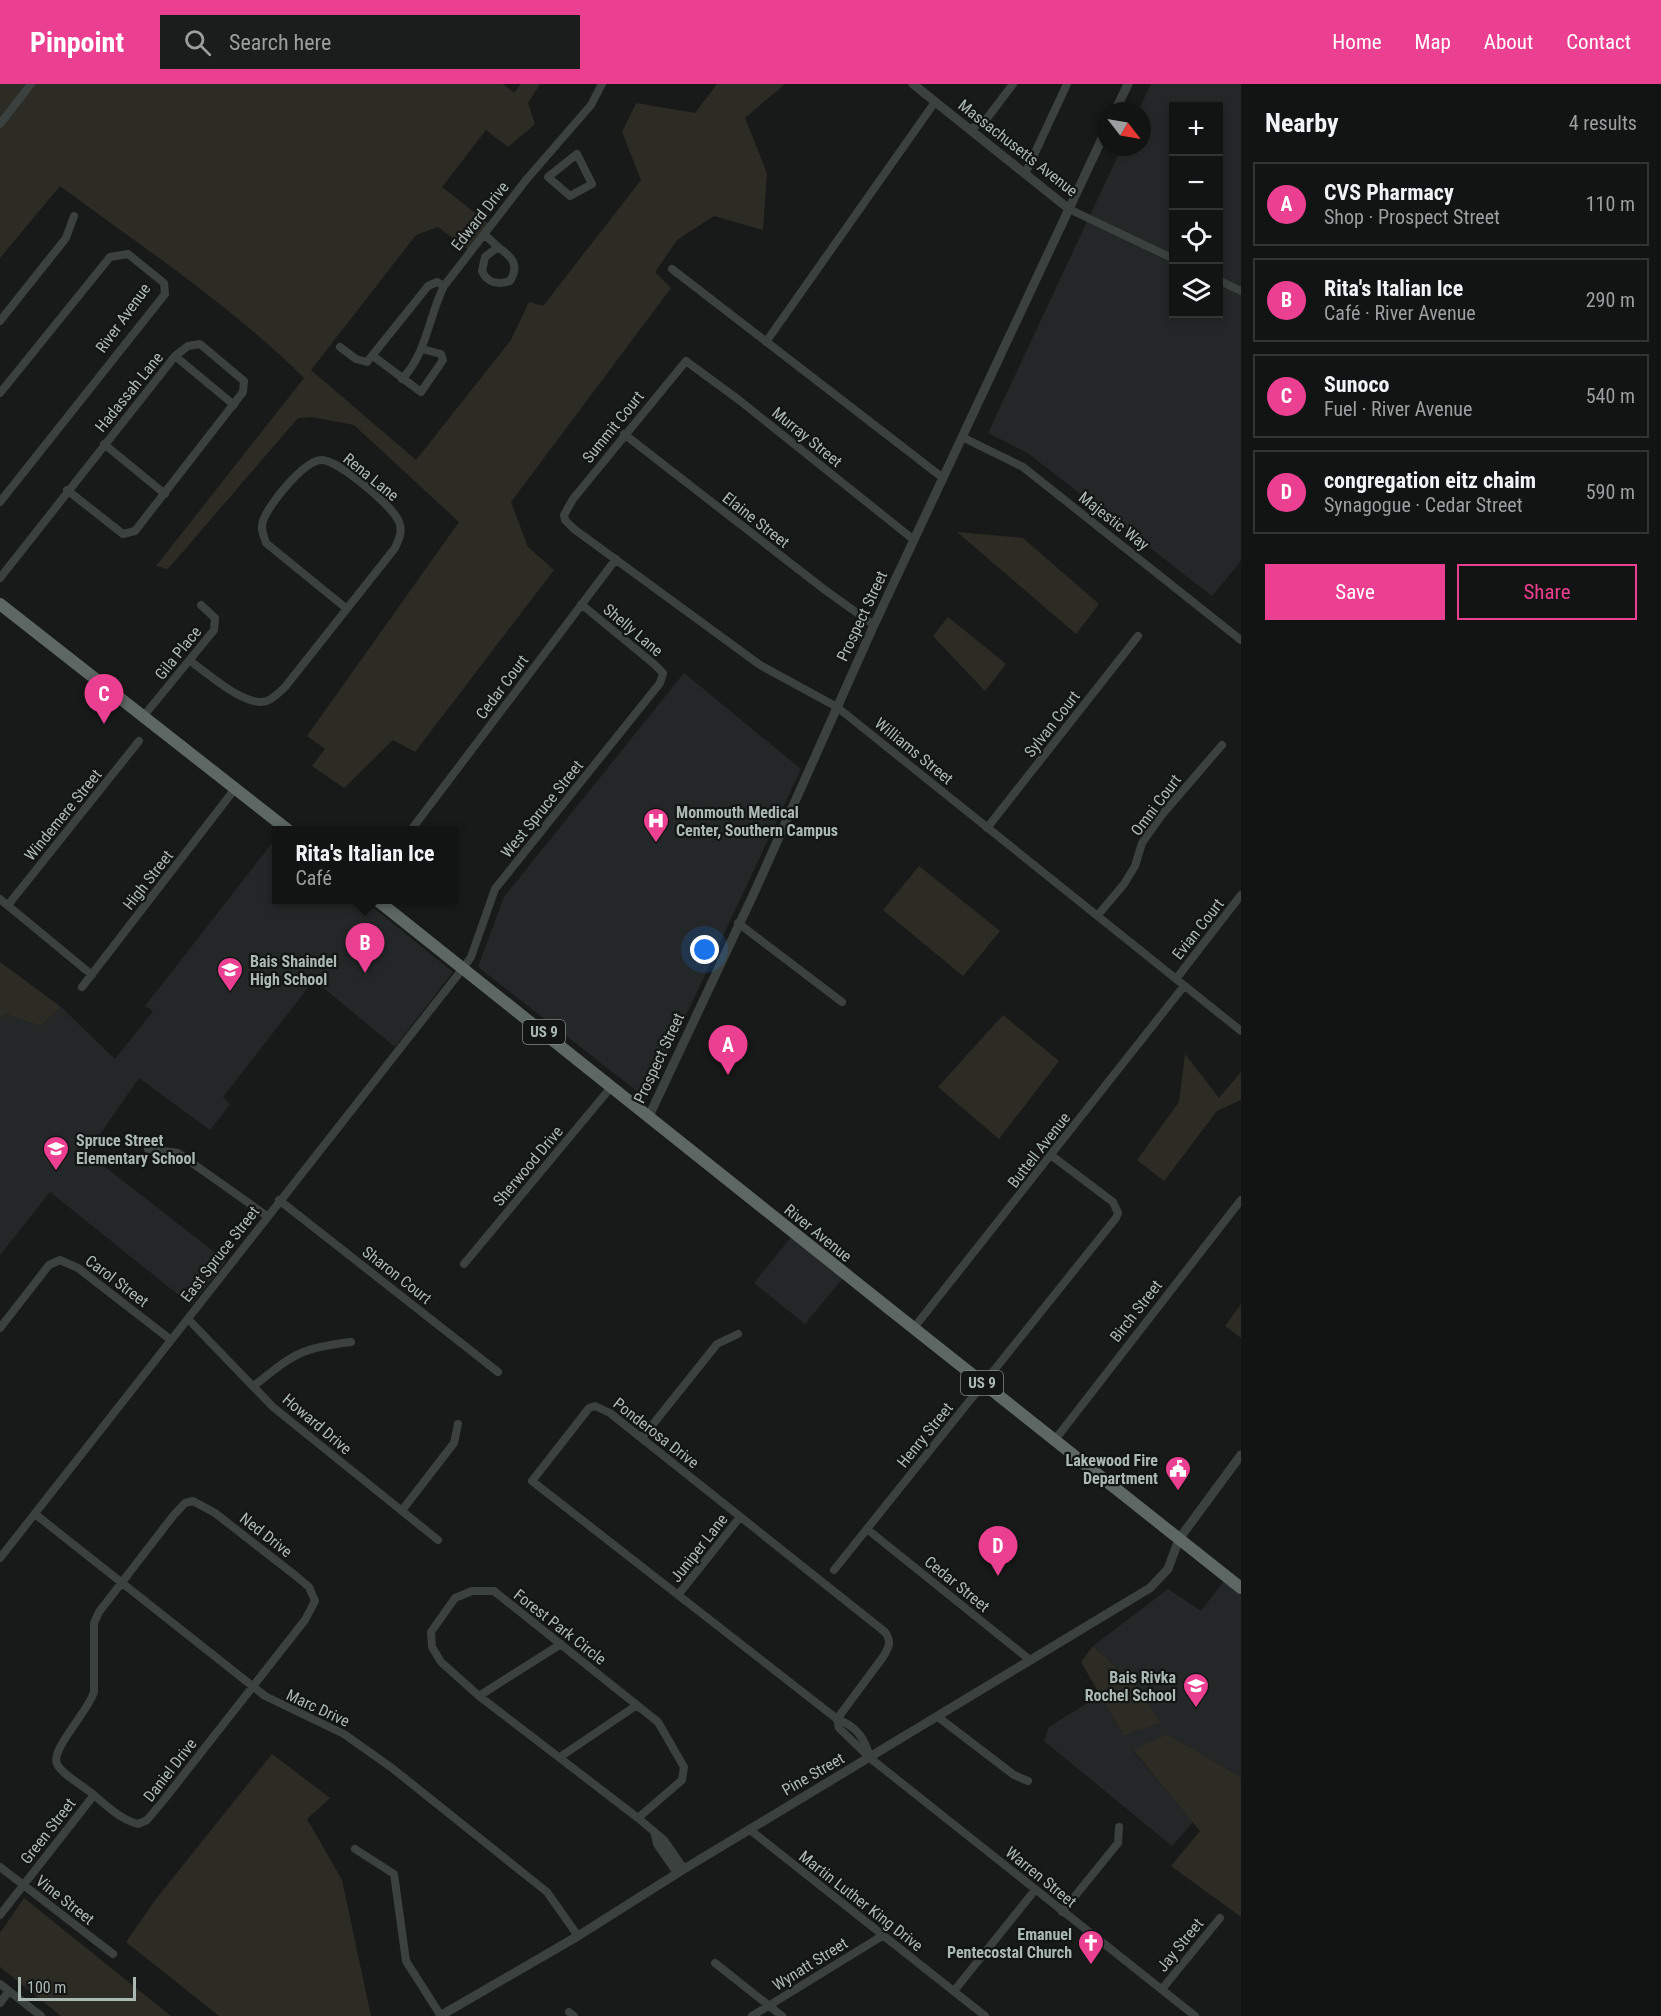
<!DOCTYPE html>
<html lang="en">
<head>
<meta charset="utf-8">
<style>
	:root { --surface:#121414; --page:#1b1d1d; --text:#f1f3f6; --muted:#9c9ea0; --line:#313334; --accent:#eb3f91 }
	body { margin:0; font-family:"Roboto Condensed",sans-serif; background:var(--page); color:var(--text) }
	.controls { position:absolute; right:18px; top:18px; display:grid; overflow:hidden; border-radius:0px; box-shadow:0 3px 9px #0003 }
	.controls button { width:54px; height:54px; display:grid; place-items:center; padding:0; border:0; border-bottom:2px solid var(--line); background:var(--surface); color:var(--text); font:30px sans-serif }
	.compass { position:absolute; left:1097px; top:18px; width:54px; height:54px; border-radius:50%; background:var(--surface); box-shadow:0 3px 9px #0003; rotate:121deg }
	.scale { position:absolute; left:18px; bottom:15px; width:118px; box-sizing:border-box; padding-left:6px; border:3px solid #abb9b3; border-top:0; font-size:16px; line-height:21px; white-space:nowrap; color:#abb9b3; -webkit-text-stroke:4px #131515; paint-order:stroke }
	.you { position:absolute; left:705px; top:866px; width:21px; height:21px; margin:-15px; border:4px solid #fff; border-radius:50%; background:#1a73e8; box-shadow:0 0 0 9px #1a73e833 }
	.badge { display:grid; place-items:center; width:39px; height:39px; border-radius:50%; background:var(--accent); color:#fff; font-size:20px; font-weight:700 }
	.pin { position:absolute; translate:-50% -50px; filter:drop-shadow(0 2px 3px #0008) }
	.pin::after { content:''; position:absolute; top:32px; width:21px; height:18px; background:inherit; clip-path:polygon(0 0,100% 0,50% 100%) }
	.popup { position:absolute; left:272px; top:742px; width:186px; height:78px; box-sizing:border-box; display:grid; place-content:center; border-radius:0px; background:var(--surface); filter:drop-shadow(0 2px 4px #0005); font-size:20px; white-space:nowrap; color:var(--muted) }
	.popup b { font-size:22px; color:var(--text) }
	.popup::after { content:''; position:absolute; left:50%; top:100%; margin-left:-12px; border:12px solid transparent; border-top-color:var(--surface) }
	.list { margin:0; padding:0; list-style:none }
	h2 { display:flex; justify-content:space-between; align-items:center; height:78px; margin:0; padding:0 24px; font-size:26px }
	h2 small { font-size:20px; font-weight:400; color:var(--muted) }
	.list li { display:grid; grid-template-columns:39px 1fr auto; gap:18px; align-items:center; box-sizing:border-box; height:84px; margin:0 12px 12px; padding:0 12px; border:2px solid var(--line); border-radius:0px }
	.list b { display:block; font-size:22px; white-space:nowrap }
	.list p { margin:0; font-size:20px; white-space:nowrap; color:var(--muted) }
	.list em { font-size:20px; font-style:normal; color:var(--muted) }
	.actions { display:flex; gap:12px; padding:18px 24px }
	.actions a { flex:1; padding:14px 0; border:2px solid var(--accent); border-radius:0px; text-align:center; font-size:21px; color:var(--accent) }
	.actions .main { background:var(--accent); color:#fff }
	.icon { flex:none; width:33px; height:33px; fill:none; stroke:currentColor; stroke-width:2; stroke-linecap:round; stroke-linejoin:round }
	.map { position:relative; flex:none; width:1241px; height:1932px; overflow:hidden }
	header { display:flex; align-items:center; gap:36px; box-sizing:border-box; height:84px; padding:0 30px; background:var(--accent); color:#fff }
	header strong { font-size:28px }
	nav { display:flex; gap:33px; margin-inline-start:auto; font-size:21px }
	.search { width:420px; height:54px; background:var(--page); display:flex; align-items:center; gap:15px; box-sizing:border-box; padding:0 21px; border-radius:0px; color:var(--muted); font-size:22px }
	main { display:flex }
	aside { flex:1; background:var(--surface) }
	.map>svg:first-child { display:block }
	.built { fill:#242727; fill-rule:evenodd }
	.green { fill:#2d2c24 }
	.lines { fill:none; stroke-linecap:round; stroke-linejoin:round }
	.minor { stroke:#3b413f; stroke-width:8 }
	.tertiary { stroke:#3b413f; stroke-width:9 }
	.trunk { stroke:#5d6764; stroke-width:12 }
	.labels { text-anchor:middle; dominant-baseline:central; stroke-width:4.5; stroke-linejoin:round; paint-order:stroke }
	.shield { fill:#131515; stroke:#7d8884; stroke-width:1.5 }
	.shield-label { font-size:15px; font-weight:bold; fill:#abb9b3 }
	.street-label { font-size:16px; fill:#abb9b3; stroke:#131515 }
	.poi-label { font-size:16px; font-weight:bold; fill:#abb9b3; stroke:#131515; text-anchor:start }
</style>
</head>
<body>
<header>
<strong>Pinpoint</strong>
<div class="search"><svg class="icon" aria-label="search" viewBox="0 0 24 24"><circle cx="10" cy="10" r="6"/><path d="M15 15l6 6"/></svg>Search here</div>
<nav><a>Home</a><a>Map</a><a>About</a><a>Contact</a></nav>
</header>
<main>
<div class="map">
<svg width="1241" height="1932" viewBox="0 0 1241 1932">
	<rect width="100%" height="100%" fill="#181a1a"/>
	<path class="built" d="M1151 0H1241V477L1212 512 1029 370 988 349 1122 63H1142V27H1138ZM1174 22H1218V230H1174Z
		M684 589 801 685 647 1015 478 883 504 813Z
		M276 754V816H364L453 888 395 963 314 896 223 1013 230 1020 210 1046 139 994 87 1069 226 1177 191 1221 50 1108 0 1171V935L6 930 41 942 61 923 115 975 153 927 145 922Z
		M791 1153 843 1194 805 1240 754 1199Z
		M1224 1497 1241 1510V1693L1167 1650 1133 1667 1193 1738 1172 1762 1044 1657 1049 1643 1100 1611 1124 1652 1161 1639 1138 1604 1093 1562 1168 1505 1201 1527Z"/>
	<path class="green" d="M0 0H503L514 9 521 0H540L528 19 535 40 508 63 486 46 442 103 493 143 473 169 438 143 416 151 311 286 416 376 511 256 529 218 543 222 641 96 622 48 636 19 695 29 717 0H785L745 34 767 89 763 146 714 132 677 156 655 188 671 204 511 418 528 463 554 486 415 668 393 656 344 704 312 682 325 665 307 652 459 438 354 341 312 333 298 334 168 485 156 482 304 294C231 221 142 163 60 102L0 174Z
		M957 448 1023 454 1099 520 1076 550Z
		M948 533 1006 580 985 607 933 552Z
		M919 782 1000 847 963 892 883 826Z
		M0 878 61 923 41 942 6 930 0 935Z
		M1003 931 1059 977 999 1055 938 1003Z
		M1185 970 1219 1014 1241 988V1016L1217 1027 1164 1097 1137 1076 1179 1018Z
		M1241 1220V1254L1225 1242Z
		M1093 1562 1138 1604 1161 1639 1124 1652 1081 1578Z
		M1167 1650 1241 1693V1833L1171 1782 1200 1747 1133 1666Z
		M272 1670 330 1714 307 1735 342 1796 371 1932H219L126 1858 156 1815Z
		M24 1814 171 1932H61L0 1883V1849Z"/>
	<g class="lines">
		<path class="minor" d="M0 40 31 0
			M970 46 988 33 1013 0
			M577 70 592 100 570 112 548 93Z
			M1025 90 1067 0
			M1069 125 1174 175
			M484 150 498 163
			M498 163C512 173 520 181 510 197 498 201 487 199 482 187L485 173Z
			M672 185 943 394
			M1218 196 1241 207
			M0 237 66 154 74 132
			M766 258 935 18
			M340 263 356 275 367 278 428 202 437 198 444 202
			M175 272 234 321
			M373 272 421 308 443 276 441 270 422 265
			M402 295C427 269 428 234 444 202L526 96 591 21 602 0
			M0 309 110 173 128 170 164 199 165 210 0 418
			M624 350 825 506 874 541
			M962 353 1023 383 1241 556
			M104 360 165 410
			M914 456 739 316 686 277 573 415 564 431 565 436 574 445 760 581 837 623 1241 947
			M0 494 175 272 188 262 200 260 244 297 243 308 135 447 123 450 67 406
			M190 577C208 589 245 624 267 617 274 614 280 608 285 603L395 464C399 455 403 447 399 438 394 423 338 376 322 376 304 376 268 421 263 437 260 445 264 452 266 459L347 525
			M142 634 214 546 215 534 201 521
			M987 744 1138 552
			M411 746 616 475
			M0 815 92 891
			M8 821 139 657
			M1098 831 1124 800 1135 782 1142 759 1161 732 1222 661
			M738 839 842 918
			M1176 895 1241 811
			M82 903 234 706
			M148 1065 178 1069 267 1132
			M279 1116 498 1288
			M464 1180 612 1002
			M188 1235 273 1323 438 1456
			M0 1244 49 1181 60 1176 78 1184 171 1256
			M913 1245 1184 902
			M255 1301C294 1270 300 1264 351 1258
			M642 1354 717 1260 738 1250
			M1054 1357 1241 1116
			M193 1417 215 1429 296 1492 309 1503 315 1517 305 1536 163 1717 147 1736 138 1740C119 1735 104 1719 89 1707 80 1700 62 1690 57 1680 50 1666 89 1626 94 1608V1539L99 1528 173 1432 185 1419Z
			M403 1425 454 1359 458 1340
			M35 1430 265 1612 344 1650 392 1684 547 1808 578 1852
			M867 1445 1030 1576
			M0 1474 464 883 471 873 495 805 660 599 663 589 654 580 581 520
			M834 1486 1116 1134 1118 1129 1113 1118 1052 1072
			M678 1511 740 1433
			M479 1612 561 1560
			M938 1633 1014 1691 1028 1697
			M837 1635 532 1397 589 1324 595 1322 610 1329 885 1548C892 1558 889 1563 883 1573L837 1635 839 1644 870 1674C865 1654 856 1642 837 1635
			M560 1673 637 1621
			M870 1674 1195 1932
			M638 1734 682 1696 684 1683 658 1638 494 1507H472L455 1514 431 1548 432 1563 441 1578 479 1612 638 1734 664 1756 684 1785
			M749 1745 985 1932
			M655 1751 657 1760 677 1789
			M355 1765 394 1790 406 1877 441 1932
			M0 1783 113 1870
			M1062 1828 1118 1759 1119 1743
			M0 1831 94 1711
			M715 1879 782 1932
			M0 1900 41 1932
			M1162 1905 1220 1834
			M954 1907 1035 1806
			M0 1919 9 1907
			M569 1928 574 1932
			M752 1932 882 1852"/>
		<path class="tertiary" d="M913 0 1069 125
			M1115 27 1128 0
			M649 1032 754 809 874 541 1106 46
			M440 1932 578 1852 684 1785 1150 1504 1168 1485 1179 1455 1241 1371"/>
		<path class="trunk" d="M0 520 288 746
			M377 816C665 1045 952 1276 1241 1504"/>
	</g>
	<defs>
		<symbol id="hospital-pin" viewBox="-11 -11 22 30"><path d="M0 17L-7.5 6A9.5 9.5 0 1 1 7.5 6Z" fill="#eb3f91" stroke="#131515"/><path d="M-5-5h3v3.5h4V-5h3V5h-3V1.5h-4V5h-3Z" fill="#fff"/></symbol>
		<symbol id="school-pin" viewBox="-11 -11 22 30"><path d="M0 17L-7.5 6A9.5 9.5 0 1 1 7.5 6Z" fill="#eb3f91" stroke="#131515"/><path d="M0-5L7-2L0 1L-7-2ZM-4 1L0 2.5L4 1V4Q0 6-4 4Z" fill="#fff"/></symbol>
		<symbol id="civic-pin" viewBox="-11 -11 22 30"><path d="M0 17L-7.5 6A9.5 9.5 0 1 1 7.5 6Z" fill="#eb3f91" stroke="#131515"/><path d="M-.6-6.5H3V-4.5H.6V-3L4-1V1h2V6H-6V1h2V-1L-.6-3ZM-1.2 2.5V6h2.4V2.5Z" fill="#fff"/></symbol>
		<symbol id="church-pin" viewBox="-11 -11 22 30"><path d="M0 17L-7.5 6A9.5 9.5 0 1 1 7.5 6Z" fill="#eb3f91" stroke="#131515"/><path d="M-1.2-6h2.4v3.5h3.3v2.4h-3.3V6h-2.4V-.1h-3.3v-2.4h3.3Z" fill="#fff"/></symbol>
	</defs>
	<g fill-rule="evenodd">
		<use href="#hospital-pin" x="641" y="722" width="30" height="40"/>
		<use href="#school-pin" x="215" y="871" width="30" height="40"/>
		<use href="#school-pin" x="41" y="1050" width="30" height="40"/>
		<use href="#civic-pin" x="1163" y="1370" width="30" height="40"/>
		<use href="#school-pin" x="1181" y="1587" width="30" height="40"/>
		<use href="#church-pin" x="1076" y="1844" width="30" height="40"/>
	</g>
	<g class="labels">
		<g class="shield">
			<rect x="523" y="936" width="42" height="24" rx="4.5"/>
			<rect x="961" y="1287" width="42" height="24" rx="4.5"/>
		</g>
		<g class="shield-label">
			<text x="544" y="948">US 9</text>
			<text x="982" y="1299">US 9</text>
		</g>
		<g class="street-label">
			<text transform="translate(1018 64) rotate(38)">Massachusetts Avenue</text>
			<text transform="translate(480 132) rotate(-52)">Edward Drive</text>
			<text transform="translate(123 234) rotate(-54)">River Avenue</text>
			<text transform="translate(129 308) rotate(-51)">Hadassah Lane</text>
			<text transform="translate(613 343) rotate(-51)">Summit Court</text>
			<text transform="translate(807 353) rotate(39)">Murray Street</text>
			<text transform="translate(371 393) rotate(39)">Rena Lane</text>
			<text transform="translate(756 436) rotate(38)">Elaine Street</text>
			<text transform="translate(1114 437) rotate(38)">Majestic Way</text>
			<text transform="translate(862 532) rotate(-65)">Prospect Street</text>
			<text transform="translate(633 546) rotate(40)">Shelly Lane</text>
			<text transform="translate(178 569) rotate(-51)">Gila Place</text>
			<text transform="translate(502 603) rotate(-53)">Cedar Court</text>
			<text transform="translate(1052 640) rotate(-52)">Sylvan Court</text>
			<text transform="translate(914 667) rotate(39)">Williams Street</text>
			<text transform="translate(1156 721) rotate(-53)">Omni Court</text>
			<text transform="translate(542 725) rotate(-51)">West Spruce Street</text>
			<text transform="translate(63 731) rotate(-51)">Windemere Street</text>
			<text transform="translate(148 796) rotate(-52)">High Street</text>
			<text transform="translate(1198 845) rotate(-52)">Evian Court</text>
			<text transform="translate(659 974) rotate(-65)">Prospect Street</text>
			<text transform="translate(1039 1066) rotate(-52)">Buttell Avenue</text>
			<text transform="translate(528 1082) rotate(-50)">Sherwood Drive</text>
			<text transform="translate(818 1149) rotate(39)">River Avenue</text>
			<text transform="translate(220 1170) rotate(-52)">East Spruce Street</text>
			<text transform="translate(397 1191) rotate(38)">Sharon Court</text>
			<text transform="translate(117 1197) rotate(37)">Carol Street</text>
			<text transform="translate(1136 1227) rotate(-52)">Birch Street</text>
			<text transform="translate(317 1340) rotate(40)">Howard Drive</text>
			<text transform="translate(656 1349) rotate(38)">Ponderosa Drive</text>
			<text transform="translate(925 1351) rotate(-51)">Henry Street</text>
			<text transform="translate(266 1451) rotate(38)">Ned Drive</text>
			<text transform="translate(699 1464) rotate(-52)">Juniper Lane</text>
			<text transform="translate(957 1500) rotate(39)">Cedar Street</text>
			<text transform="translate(560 1543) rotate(38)">Forest Park Circle</text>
			<text transform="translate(318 1624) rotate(25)">Marc Drive</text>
			<text transform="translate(170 1686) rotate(-52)">Daniel Drive</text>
			<text transform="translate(813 1690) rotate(-30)">Pine Street</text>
			<text transform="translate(48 1747) rotate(-52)">Green Street</text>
			<text transform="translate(1041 1793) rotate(39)">Warren Street</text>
			<text transform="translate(65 1816) rotate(38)">Vine Street</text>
			<text transform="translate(861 1817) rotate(38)">Martin Luther King Drive</text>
			<text transform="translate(1180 1861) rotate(-51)">Jay Street</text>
			<text transform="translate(810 1880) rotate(-32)">Wynatt Street</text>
		</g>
		<g class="poi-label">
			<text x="676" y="728">Monmouth Medical<tspan x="676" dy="18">Center, Southern Campus</tspan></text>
			<text x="250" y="877">Bais Shaindel<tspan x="250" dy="18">High School</tspan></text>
			<text x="76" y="1056">Spruce Street<tspan x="76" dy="18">Elementary School</tspan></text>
			<text x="1158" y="1376" text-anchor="end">Lakewood Fire<tspan x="1158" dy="18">Department</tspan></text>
			<text x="1176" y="1593" text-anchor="end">Bais Rivka<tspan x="1176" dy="18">Rochel School</tspan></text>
			<text x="1072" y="1850" text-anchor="end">Emanuel<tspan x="1072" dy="18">Pentecostal Church</tspan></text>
		</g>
	</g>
</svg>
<div class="controls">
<button>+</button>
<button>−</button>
<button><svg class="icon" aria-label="locate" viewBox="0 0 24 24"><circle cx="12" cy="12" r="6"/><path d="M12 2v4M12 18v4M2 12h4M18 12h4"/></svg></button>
<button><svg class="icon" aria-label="layers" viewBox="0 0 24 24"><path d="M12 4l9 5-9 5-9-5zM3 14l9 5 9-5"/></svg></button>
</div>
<svg class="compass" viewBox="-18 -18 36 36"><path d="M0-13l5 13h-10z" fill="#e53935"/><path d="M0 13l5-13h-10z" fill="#9c9ea0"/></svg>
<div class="scale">100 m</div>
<div class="you"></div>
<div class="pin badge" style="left:728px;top:991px">A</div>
<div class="pin badge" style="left:365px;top:889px">B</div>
<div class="popup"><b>Rita's Italian Ice</b>Café</div>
<div class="pin badge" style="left:104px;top:640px">C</div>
<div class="pin badge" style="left:998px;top:1492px">D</div>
</div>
<aside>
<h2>Nearby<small>4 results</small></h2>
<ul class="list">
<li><span class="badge">A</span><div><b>CVS Pharmacy</b><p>Shop · Prospect Street</p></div><em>110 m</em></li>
<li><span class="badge">B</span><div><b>Rita's Italian Ice</b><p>Café · River Avenue</p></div><em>290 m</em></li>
<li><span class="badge">C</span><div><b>Sunoco</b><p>Fuel · River Avenue</p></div><em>540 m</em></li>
<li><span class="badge">D</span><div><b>congregation eitz chaim</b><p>Synagogue · Cedar Street</p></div><em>590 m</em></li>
</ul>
<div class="actions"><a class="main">Save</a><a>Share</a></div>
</aside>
</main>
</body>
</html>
